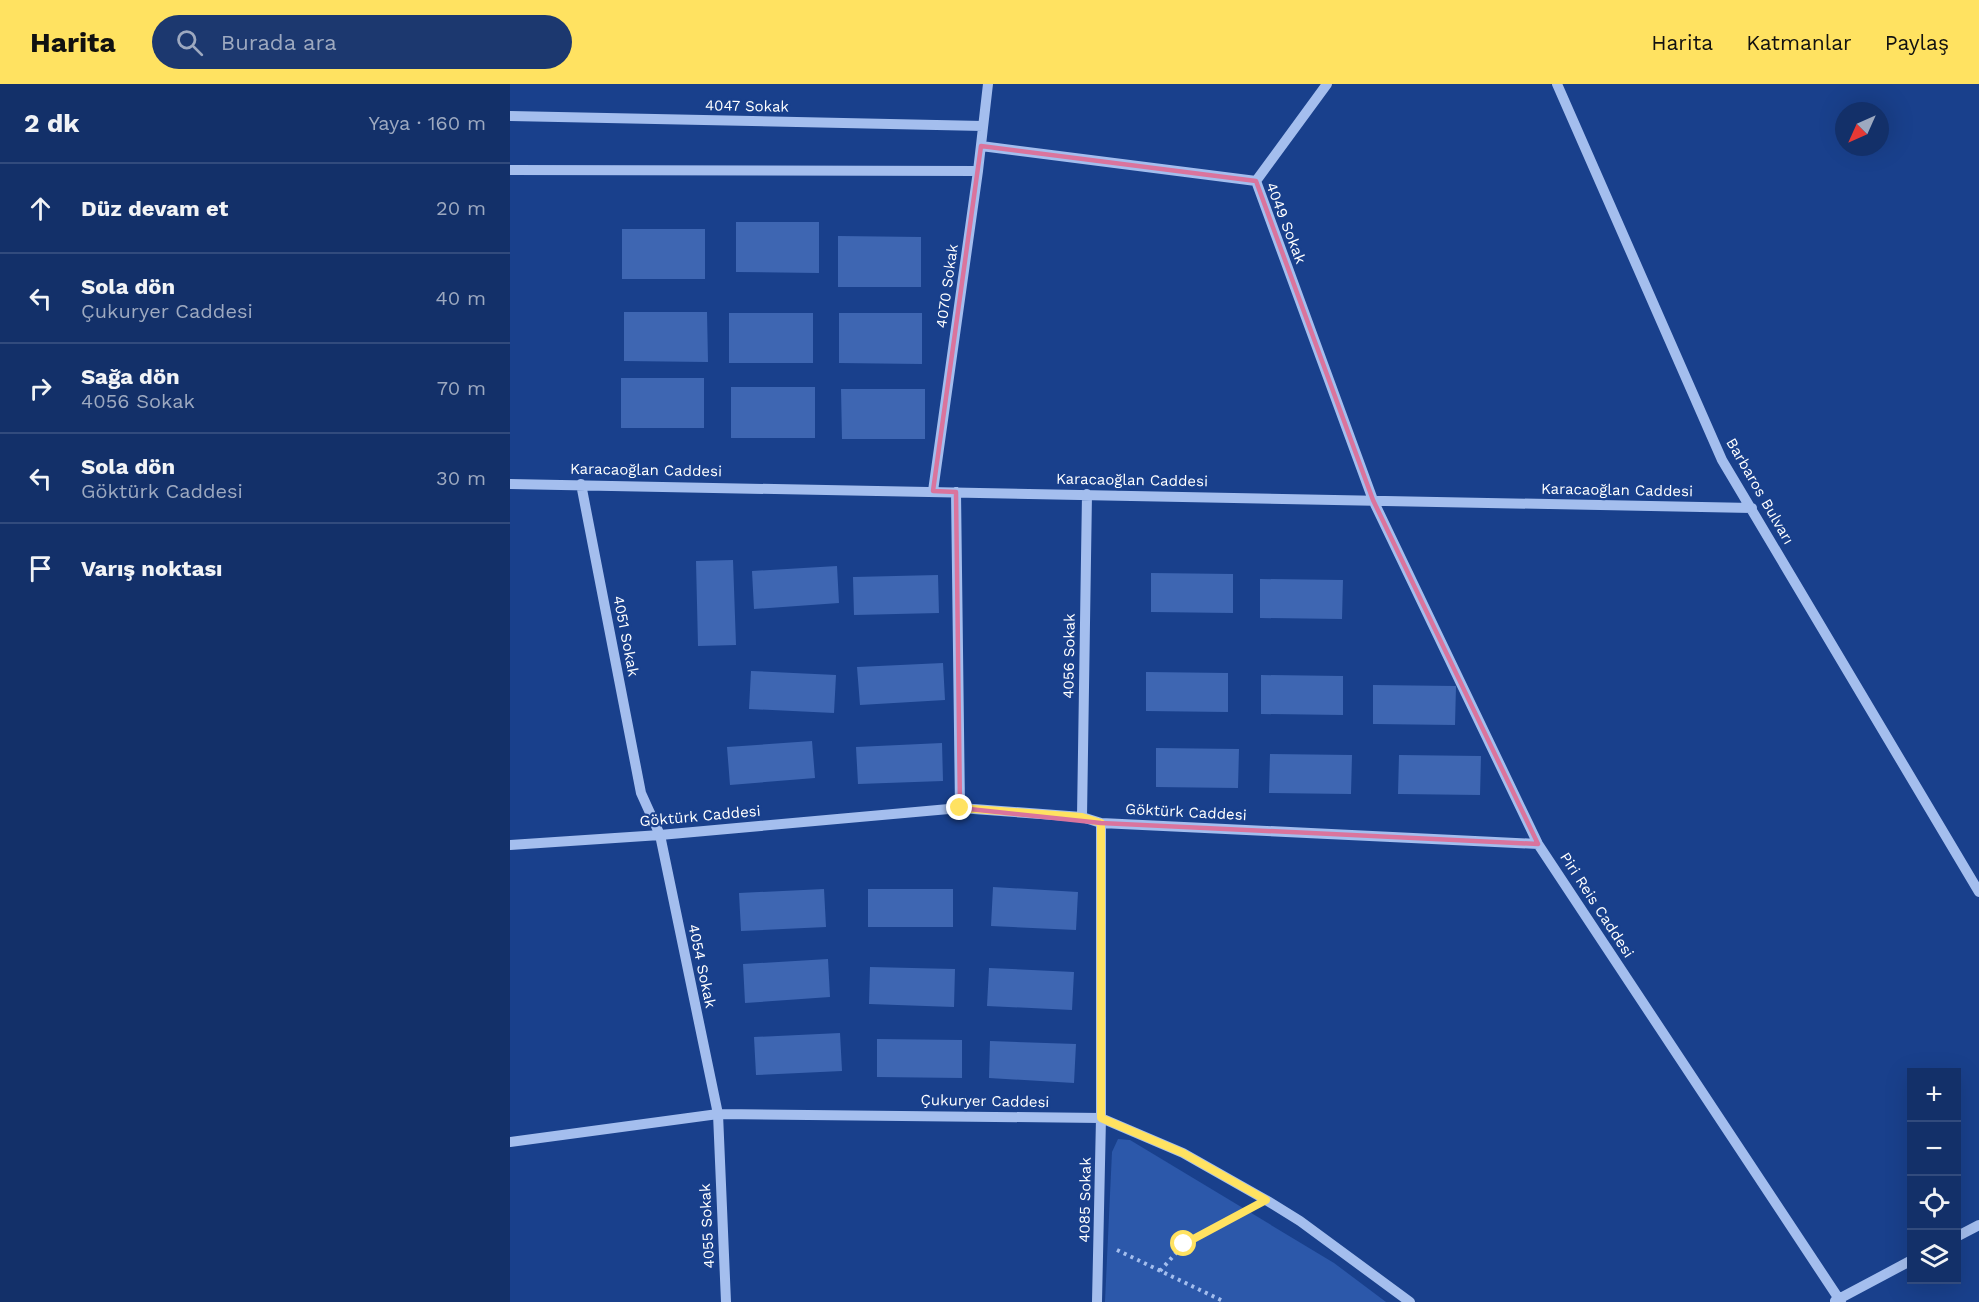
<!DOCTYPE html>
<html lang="tr">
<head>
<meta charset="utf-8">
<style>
	:root { --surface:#133069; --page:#1c386f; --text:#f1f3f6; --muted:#9da9c0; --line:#324b7d; --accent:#ffe261 }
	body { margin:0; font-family:"Work Sans",sans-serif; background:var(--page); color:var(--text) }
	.controls { position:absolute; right:18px; bottom:18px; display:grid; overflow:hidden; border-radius:0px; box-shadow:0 6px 24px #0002 }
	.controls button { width:54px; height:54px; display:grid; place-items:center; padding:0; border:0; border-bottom:2px solid var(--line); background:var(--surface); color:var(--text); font:30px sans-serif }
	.compass { position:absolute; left:1325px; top:18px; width:54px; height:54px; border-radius:50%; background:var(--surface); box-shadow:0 6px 24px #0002; rotate:225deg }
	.stop { position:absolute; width:18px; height:18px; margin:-14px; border:4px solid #ffe261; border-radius:50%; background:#fff }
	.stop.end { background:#ffe261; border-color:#fff; box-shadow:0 2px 6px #0008 }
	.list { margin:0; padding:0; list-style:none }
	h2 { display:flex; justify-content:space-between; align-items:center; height:78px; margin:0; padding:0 24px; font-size:26px }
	h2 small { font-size:20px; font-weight:400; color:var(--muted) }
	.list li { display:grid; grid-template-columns:39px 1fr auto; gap:18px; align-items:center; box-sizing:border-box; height:90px; padding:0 24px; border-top:2px solid var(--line) }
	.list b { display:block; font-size:22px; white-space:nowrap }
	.list p { margin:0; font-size:20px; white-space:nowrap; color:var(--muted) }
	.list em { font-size:20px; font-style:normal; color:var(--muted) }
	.icon { flex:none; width:33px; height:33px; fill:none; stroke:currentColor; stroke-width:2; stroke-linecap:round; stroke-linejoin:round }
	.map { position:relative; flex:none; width:1469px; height:1218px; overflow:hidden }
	header { display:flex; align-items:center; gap:36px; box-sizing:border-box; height:84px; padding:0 30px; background:var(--accent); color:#111 }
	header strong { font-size:28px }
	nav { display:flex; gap:33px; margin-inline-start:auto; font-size:21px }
	.search { width:420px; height:54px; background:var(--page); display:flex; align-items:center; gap:15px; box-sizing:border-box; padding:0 21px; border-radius:33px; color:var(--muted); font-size:22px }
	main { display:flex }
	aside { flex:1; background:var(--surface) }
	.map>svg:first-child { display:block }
	.green { fill:#2c58aa }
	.building { fill:#3e66b2 }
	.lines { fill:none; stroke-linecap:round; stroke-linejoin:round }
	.path { stroke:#a4beee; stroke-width:4; stroke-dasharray:3 4.5; stroke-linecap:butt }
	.minor { stroke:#a4beee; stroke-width:10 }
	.route { stroke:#ffe261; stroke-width:8 }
	.marked { fill:none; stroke:#da749d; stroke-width:4.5; stroke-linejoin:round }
	.labels { text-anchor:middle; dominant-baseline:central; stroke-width:4.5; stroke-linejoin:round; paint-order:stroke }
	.street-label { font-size:15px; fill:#fff; stroke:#19408c }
</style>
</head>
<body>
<header>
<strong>Harita</strong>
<div class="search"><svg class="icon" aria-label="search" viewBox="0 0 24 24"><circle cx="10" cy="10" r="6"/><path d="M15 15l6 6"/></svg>Burada ara</div>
<nav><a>Harita</a><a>Katmanlar</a><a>Paylaş</a></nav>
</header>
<main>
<aside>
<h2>2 dk<small>Yaya · 160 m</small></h2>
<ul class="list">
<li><svg class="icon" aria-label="ahead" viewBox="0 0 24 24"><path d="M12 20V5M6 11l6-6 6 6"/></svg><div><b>Düz devam et</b></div><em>20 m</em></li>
<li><svg class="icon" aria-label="left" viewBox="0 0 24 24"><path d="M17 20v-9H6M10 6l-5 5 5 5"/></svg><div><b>Sola dön</b><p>Çukuryer Caddesi</p></div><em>40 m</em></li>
<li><svg class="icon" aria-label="right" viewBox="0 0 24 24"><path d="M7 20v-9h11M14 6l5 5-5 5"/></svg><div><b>Sağa dön</b><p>4056 Sokak</p></div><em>70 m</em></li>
<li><svg class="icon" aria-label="left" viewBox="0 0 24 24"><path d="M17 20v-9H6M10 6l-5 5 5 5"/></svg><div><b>Sola dön</b><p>Göktürk Caddesi</p></div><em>30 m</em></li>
<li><svg class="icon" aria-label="arrive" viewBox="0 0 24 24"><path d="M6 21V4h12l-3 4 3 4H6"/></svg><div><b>Varış noktası</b></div></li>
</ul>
</aside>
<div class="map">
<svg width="1469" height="1218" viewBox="0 0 1469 1218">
	<rect width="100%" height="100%" fill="#19408c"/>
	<path class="green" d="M608 1055 620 1056 824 1179 876 1218H595L602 1068Z"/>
	<path class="building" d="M226 138H309V189L226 188Z
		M112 145H195V195H112Z
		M328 152 411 153V203H328Z
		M114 228H197L198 278 114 277Z
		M219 229H303V279H219Z
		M329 229H412V280L329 279Z
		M111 294H194V344H111Z
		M221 303H305V354H221Z
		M331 305H415V355H332Z
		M223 476 226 561 188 562 186 477Z
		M327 482 329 519 244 525 242 487Z
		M641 489 723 490V529L641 528Z
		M428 491 429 529 344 531 343 493Z
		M750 495 833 496 832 535 750 534Z
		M433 579 435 616 350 621 347 583Z
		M241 587 326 591 324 629 239 625Z
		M636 588 718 589V628L636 627Z
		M751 591 833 592V631L751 630Z
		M863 601 946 602 945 641 863 640Z
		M302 657 305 694 220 701 217 663Z
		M432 659 433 697 348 700 346 663Z
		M646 664 729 665 728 704 646 703Z
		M760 670 842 671 841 710 759 709Z
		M889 671 971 672 970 711 888 710Z
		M483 803 568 808 566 846 481 842Z
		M314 805 316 843 231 847 229 809Z
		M358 805H443V843H358Z
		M318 875 320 913 235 919 233 880Z
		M360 883 445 885 444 923 359 920Z
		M479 884 564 888 562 926 477 922Z
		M330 949 332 987 246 991 244 953Z
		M367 955 452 956V994L367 993Z
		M480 957 566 960 564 999 479 994Z"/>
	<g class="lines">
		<path class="path" d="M607 1166 715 1218
			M650 1187 674 1160 734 1127"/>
		<path class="minor" d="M1047 0 1212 376 1469 808
			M0 32 473 42
			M471 62 746 97
			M0 86 468 87
			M746 97 863 416 1028 760 1331 1218
			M746 97 817 0
			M0 400 1242 424
			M71 400 131 709 150 751 208 1030 216 1218
			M423 407 468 87 478 0
			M446 408 450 724
			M572 733 577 410
			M0 761 150 751 450 724 572 733 591 739 1028 760
			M0 1058 208 1030 591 1034 673 1069 756 1116 790 1137 900 1218
			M1446 1153 1469 1141
			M1325 1217 1402 1176
			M587 1218 591 1034V739"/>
	</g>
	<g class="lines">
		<path class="route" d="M450 724 572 733 591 739V1034L673 1069 756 1116 674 1160"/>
	</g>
	<path class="marked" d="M471 62 746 97 863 416 1028 760 591 739 450 724 446 408 423 407Z"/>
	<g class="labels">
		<g class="street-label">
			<text transform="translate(237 22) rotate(1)">4047 Sokak</text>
			<text transform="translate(776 139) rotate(69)">4049 Sokak</text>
			<text transform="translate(437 202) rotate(-82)">4070 Sokak</text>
			<text transform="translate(136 386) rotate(1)">Karacaoğlan Caddesi</text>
			<text transform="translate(622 396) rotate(1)">Karacaoğlan Caddesi</text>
			<text transform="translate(1107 406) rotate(1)">Karacaoğlan Caddesi</text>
			<text transform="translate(1250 407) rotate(60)">Barbaros Bulvarı</text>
			<text transform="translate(116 552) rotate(79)">4051 Sokak</text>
			<text transform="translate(559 572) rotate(-89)">4056 Sokak</text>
			<text transform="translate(676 728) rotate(3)">Göktürk Caddesi</text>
			<text transform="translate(190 732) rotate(-5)">Göktürk Caddesi</text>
			<text transform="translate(1087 821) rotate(57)">Piri Reis Caddesi</text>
			<text transform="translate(192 882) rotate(78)">4054 Sokak</text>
			<text transform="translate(475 1017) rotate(1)">Çukuryer Caddesi</text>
			<text transform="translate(575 1116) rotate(-89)">4085 Sokak</text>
			<text transform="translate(197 1142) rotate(-93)">4055 Sokak</text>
		</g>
	</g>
</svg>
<div class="controls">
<button>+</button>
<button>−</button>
<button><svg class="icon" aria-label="locate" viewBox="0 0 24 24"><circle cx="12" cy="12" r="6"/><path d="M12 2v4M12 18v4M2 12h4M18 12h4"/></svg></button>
<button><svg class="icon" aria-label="layers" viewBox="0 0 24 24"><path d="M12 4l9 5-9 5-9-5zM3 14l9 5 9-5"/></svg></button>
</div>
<svg class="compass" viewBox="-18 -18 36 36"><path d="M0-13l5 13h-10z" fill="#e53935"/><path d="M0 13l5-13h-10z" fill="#9da9c0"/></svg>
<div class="stop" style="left:674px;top:1160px"></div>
<div class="stop end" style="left:450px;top:724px"></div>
</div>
</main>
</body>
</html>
